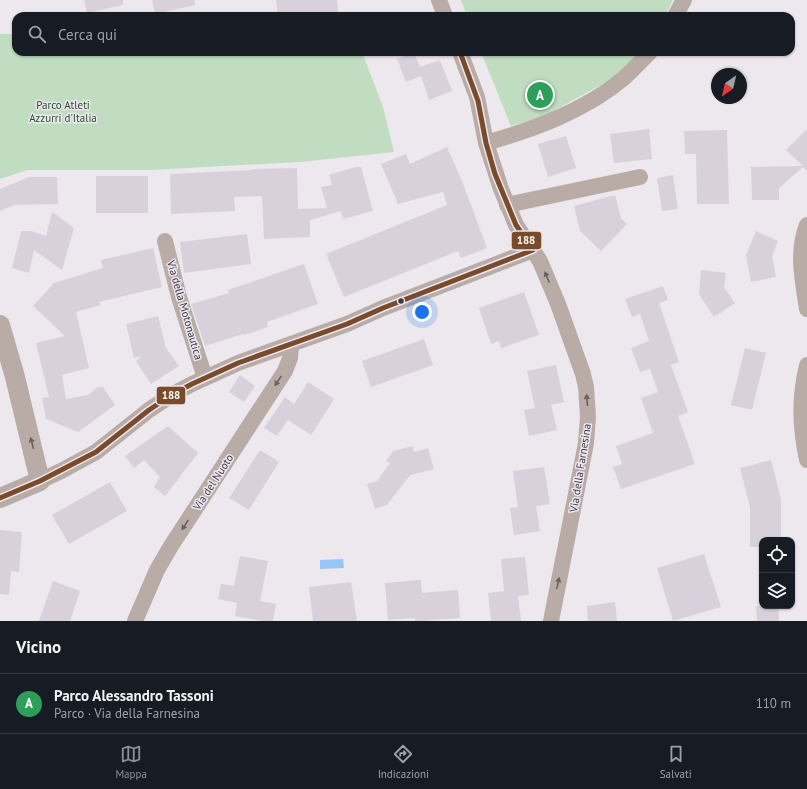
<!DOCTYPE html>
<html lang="it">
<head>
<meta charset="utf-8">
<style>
	:root { --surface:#171b24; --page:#20242c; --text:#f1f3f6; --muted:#9ea1a6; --line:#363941; --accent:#8c9099 }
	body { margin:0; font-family:"PT Sans",sans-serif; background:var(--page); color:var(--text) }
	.controls { position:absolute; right:12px; bottom:12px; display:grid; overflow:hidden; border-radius:8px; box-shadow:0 1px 3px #0004 }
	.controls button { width:36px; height:36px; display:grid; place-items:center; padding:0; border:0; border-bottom:1px solid var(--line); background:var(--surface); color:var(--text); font:20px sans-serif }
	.compass { position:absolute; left:711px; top:68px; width:36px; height:36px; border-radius:50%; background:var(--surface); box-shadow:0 1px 3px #0004; rotate:214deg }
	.you { position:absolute; left:422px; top:312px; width:14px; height:14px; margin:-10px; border:3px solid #fff; border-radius:50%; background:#1a73e8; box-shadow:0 0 0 6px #1a73e833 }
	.badge { display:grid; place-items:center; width:26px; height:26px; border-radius:50%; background:var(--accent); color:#fff; font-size:13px; font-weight:700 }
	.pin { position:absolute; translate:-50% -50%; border:2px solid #fff; box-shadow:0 1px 4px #0006 }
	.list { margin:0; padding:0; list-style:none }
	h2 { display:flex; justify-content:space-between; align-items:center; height:52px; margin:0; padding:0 16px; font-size:17px }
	h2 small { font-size:13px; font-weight:400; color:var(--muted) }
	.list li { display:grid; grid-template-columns:26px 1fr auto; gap:12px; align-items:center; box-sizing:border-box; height:60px; padding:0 16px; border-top:1px solid var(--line) }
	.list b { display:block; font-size:15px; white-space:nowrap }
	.list p { margin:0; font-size:13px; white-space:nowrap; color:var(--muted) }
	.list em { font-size:13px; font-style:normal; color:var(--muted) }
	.icon { flex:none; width:22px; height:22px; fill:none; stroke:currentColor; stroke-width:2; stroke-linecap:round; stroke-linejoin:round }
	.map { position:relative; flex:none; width:807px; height:621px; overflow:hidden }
	.search { position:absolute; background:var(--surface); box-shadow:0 1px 3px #0004; left:12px; right:12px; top:12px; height:44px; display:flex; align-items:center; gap:10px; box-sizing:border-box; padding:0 14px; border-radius:12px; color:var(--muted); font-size:15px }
	.sheet { height:112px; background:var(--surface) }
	nav { display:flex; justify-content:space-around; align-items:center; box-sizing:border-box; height:56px; border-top:1px solid var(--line); background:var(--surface); font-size:11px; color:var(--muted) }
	nav a { display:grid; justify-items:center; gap:2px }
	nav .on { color:var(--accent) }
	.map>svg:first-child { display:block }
	.green { fill:#c0ddc1 }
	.water { fill:#97c5f9 }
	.building { fill:#d8d1db }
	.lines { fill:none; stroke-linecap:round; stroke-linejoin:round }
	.minor { stroke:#b9aca6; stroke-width:16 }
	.tertiary { stroke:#b9aca6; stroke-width:20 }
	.bus-1-casing { stroke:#ede5f0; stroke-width:8 }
	.bus-1 { stroke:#7a4b2a; stroke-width:5 }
	.oneway { fill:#686262 }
	.bus-dot { fill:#3c3a3e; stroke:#ede5f0; stroke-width:1.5 }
	.labels { text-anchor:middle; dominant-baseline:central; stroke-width:3; stroke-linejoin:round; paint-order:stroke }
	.park-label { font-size:11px; fill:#1e5223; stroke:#ede5f0 }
	.street-label { font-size:11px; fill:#3c3a3e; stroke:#ede5f0 }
	.line-badge { stroke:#ede5f0; stroke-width:1.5 }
	.badge-label { font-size:11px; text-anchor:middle; font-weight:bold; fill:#fff }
</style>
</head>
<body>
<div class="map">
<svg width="807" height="621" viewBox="0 0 807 621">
	<rect width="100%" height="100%" fill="#ece8ed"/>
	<path class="green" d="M461 0H673L665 16H467Z
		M0 34H16V52H362L383 107 394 152 300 162 151 170H27L0 179Z
		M481 52H638L619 75 546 115 511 126Z"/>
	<path class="water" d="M343 559 344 568 320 569V560Z"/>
	<path class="building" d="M84 0H123V5L87 13Z
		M152 0H194L195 5 155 14Z
		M276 0H337L338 13 278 16Z
		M414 53 420 67 440 60 452 91 429 100 421 76 406 82 397 59Z
		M649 129 652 159 614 163 610 134Z
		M807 129V171L803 167 779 188V200H752L751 167 803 166 786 150Z
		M727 130 729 204H697L696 154H685L684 131Z
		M566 136 576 168 548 177 538 144Z
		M447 147 462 181 487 248 461 258 458 251 344 297 326 254 447 205 443 192 398 204 381 164 406 154 410 164Z
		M356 167H361L373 211 343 219 341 211 310 220V237L264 239 262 196 234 197 235 211 171 214 170 174 252 170V169L297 168 298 209 327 208 321 187 332 185 329 175Z
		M673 175 678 209 662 211 657 178Z
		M96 176H148V213H96Z
		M29 177H57L58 204 15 205 0 211V189Z
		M615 195 621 218 627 224 601 251 580 231 574 206Z
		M52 212 74 228 62 270 34 250 29 273 12 268 21 231H31L46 236Z
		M756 231 778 241 772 256 776 277 751 282 746 255Z
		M247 234 251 264 184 273 180 242Z
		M153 248 162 287 99 302 101 305 76 312 89 368 62 375 66 399 88 395 98 387H103L115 405 78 432 46 419 42 398 49 397 36 343 65 336 33 306 54 283 103 268 101 260Z
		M304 264 318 304 267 322 268 327 244 335 243 334 205 346 191 304 229 293 228 290Z
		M701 270 726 273 724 287 735 303 714 317 699 294Z
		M663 286 668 300 659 303 679 362 671 365 688 412 678 416 695 464 621 489 613 467 622 464 616 446 653 433 641 398 658 392 650 369 640 372 631 348 649 341 640 314 632 317 625 299Z
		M524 292 539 335 501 348 499 341 491 344 479 308Z
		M158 316 166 348 179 366 151 384 136 361 142 356 134 358 126 324Z
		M424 339 433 365 371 387 362 361Z
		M745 348 766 353 752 410 731 405Z
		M556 365 564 402 551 405 557 430 529 436 524 410 535 408 527 371Z
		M240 375 255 386 244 402 229 392Z
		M308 382 334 399 311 435 288 420 277 436 264 428 285 397 294 404Z
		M168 426 198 453 165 496 154 487 160 477 144 460 134 468 125 456Z
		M413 446 414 452 428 448 434 469 410 475 387 505 375 509 367 484 377 481 390 463 386 461 393 451Z
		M260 450 279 462 249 510 229 498Z
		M771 460 781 499V540H762V547H750V507L740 468Z
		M544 467 550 504 536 506 540 531 514 535 510 508 518 507 513 471Z
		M110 482 127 511 69 544 52 515Z
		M0 530 22 532 19 572 11 571 9 595 0 594Z
		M704 554 721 607 673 621 657 568Z
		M240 556 268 561 260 601 276 604 273 621H263L235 616 237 603 218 599 221 584 234 586Z
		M525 557 529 595 518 596 521 621H491L488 593 504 591 501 559Z
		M421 580 422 593 458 590 460 618 421 621H415V618L388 620 385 583Z
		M53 581 80 591 70 621H39Z
		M351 582 357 621H313L309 587Z
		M615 602 617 621H588L587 606Z
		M756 606H778L779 621H757Z"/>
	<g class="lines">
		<path class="minor" d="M439 0 445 16
			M675 16 684 0
			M460 52 477 97 486 143 501 189 516 225 540 261 558 304 583 374 586 387 588 417 586 443 551 621
			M486 143C534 129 585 111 624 78 633 70 641 61 650 52
			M507 205 640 177
			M807 225C796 253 803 281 807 309
			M165 241 179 297 205 378
			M807 365C799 399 800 426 807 460
			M40 481 63 470 96 452 149 410 173 394 192 384 238 363 347 324 383 308 533 250
			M135 621 157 570 171 546 285 371 290 358 291 345"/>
		<path class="tertiary" d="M0 325 15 377 40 481 0 498"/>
		<defs>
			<path id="bus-1" d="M0 498 40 481 96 452 149 410 173 394 192 384 238 363 347 324 383 308 533 250 516 225 495 174 486 143 478 101 460 52"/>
		</defs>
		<use href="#bus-1" class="bus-1-casing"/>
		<use href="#bus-1" class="bus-1"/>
	</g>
	<defs><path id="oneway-solid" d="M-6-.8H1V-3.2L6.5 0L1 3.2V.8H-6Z"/></defs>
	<g class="oneway">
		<use href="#oneway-solid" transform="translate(547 277) rotate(-113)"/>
		<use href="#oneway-solid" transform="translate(278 381) rotate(123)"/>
		<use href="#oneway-solid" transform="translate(587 400) rotate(-95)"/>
		<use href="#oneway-solid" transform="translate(32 443) rotate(-104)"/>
		<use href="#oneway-solid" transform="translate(185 525) rotate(123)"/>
		<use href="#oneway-solid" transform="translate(558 583) rotate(-78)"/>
	</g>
	<circle class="bus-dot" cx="401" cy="301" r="3.5"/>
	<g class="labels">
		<g class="park-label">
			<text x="63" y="105">Parco Atleti<tspan x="63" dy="13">Azzurri d'Italia</tspan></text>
		</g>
		<g class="street-label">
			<text transform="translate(185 310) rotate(74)">Via della Motonautica</text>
			<text transform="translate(580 468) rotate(-81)">Via della Farnesina</text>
			<text transform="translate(213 482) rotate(-57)">Via del Nuoto</text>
		</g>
	</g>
	<g class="line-badge">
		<rect x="511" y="231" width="31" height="19" rx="4" fill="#7a4b2a"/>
		<rect x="156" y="386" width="30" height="19" rx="4" fill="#7a4b2a"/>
	</g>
	<g class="badge-label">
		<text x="526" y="244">188</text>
		<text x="171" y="399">188</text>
	</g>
</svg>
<div class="controls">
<button><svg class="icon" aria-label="locate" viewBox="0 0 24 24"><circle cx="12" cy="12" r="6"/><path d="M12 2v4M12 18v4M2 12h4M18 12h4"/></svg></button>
<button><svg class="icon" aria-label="layers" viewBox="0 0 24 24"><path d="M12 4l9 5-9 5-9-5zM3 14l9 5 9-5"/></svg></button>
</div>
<svg class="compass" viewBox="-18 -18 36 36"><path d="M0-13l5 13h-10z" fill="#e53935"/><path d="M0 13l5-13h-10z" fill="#9ea1a6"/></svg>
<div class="you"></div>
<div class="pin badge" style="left:540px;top:95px;background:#2e9e5b">A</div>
<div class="search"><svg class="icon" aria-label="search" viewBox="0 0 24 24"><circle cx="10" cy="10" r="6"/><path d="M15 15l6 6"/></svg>Cerca qui</div>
</div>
<section class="sheet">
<h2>Vicino<small></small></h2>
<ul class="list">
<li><span class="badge" style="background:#2e9e5b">A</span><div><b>Parco Alessandro Tassoni</b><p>Parco · Via della Farnesina</p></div><em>110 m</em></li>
</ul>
</section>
<nav>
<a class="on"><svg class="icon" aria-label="map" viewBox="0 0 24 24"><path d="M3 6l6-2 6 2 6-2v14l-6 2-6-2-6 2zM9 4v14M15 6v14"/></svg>Mappa</a>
<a><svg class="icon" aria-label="directions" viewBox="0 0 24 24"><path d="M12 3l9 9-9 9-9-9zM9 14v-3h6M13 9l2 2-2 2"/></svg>Indicazioni</a>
<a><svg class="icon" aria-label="saved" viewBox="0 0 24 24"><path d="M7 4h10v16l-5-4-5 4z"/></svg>Salvati</a>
</nav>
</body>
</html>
